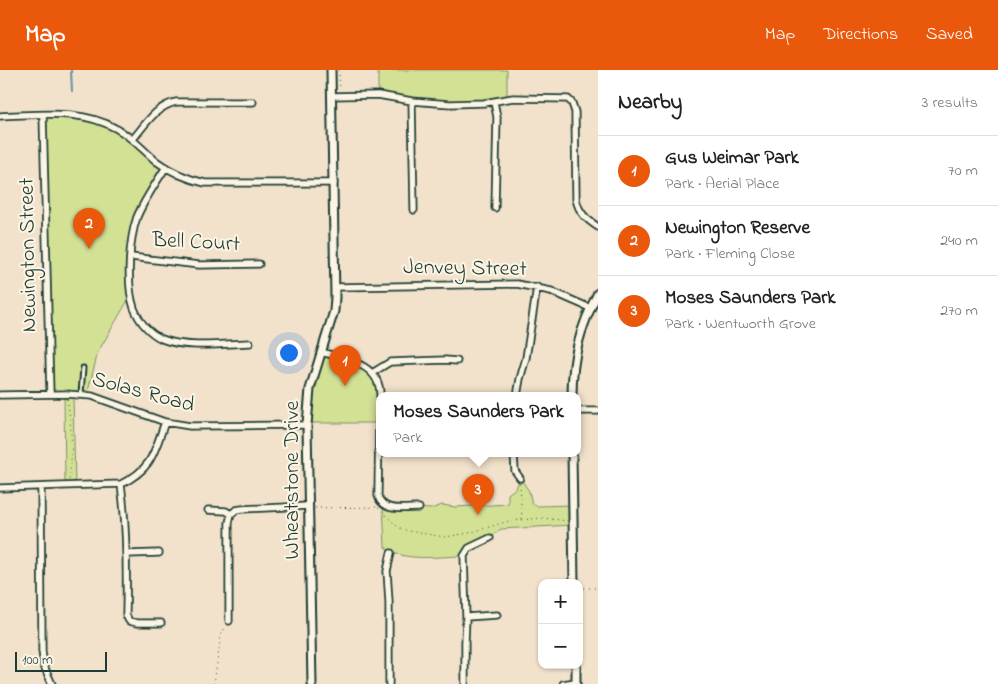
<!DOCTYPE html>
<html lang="en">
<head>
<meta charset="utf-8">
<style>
	:root { --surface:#fff; --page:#f6f6f6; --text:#222; --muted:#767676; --line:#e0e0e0; --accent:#ea580c }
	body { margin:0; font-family:"Indie Flower",sans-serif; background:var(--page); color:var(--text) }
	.controls { position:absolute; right:15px; bottom:15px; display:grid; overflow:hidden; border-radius:10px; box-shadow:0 1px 4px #0004 }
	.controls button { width:45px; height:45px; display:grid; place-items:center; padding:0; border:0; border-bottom:1px solid var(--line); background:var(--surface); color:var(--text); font:25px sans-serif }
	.scale { position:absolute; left:15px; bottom:12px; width:92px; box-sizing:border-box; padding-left:5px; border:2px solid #1f3d34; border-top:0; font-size:14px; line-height:18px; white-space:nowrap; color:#1f3d34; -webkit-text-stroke:4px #fcf5e5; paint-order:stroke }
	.you { position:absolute; left:288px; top:282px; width:18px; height:18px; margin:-12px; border:4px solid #fff; border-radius:50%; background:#1a73e8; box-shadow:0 0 0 8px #1a73e833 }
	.badge { display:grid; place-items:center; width:32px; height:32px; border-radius:50%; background:var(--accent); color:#fff; font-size:16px; font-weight:700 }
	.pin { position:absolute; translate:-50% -41px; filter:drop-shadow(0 1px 2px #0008) }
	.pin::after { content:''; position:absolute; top:26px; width:18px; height:15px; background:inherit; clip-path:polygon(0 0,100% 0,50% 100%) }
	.popup { position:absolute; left:376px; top:322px; width:205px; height:65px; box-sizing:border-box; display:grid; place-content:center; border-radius:10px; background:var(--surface); filter:drop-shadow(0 1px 4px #0005); font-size:16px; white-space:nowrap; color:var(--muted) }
	.popup b { font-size:19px; color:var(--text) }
	.popup::after { content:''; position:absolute; left:50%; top:100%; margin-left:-10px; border:10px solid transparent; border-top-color:var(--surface) }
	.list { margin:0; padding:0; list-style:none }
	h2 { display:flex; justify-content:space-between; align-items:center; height:65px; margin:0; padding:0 20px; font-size:21px }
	h2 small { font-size:16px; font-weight:400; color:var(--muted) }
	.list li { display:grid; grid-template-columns:32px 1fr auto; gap:15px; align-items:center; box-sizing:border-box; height:70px; padding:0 20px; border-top:1px solid var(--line) }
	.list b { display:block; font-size:19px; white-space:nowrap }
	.list p { margin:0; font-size:16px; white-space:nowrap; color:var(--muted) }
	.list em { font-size:16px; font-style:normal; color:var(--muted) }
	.map { position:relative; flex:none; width:598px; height:614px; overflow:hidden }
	header { display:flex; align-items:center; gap:30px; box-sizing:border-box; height:70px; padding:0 25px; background:var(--accent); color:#fff }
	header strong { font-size:24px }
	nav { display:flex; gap:28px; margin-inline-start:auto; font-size:18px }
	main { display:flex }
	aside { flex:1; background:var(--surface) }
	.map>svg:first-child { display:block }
	.green { fill:#d3e195; stroke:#798f64 }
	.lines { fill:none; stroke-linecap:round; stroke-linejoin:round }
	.stream { stroke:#6092a3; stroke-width:2 }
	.service-casing { stroke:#1f3d34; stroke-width:7 }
	.minor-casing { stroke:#1f3d34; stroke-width:9 }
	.tertiary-casing { stroke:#1f3d34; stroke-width:11 }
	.path { stroke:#1f3d34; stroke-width:1; stroke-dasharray:1 4; stroke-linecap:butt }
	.service { stroke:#fcf5e5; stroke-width:3 }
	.minor { stroke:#fcf5e5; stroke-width:5.5 }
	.tertiary { stroke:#fcf5e5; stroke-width:7 }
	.labels { text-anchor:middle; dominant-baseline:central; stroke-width:4; stroke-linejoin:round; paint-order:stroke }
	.street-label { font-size:22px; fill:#1f3d34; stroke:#fcf5e5 }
</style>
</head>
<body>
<header>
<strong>Map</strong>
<nav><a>Map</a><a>Directions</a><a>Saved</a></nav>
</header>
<main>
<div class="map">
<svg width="598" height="614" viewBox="0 0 598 614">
	<rect width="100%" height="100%" fill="#f3e2cb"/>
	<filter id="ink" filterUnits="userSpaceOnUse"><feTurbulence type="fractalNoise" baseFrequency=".02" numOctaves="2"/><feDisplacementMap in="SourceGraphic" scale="10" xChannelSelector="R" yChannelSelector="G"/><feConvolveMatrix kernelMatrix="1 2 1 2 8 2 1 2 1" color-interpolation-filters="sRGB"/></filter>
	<g filter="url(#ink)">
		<path class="green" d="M378 0H507V29L473 34 378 25Z
			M43 45H74L109 54 166 97 140 141 132 171 131 225 98 282 87 325 73 324 75 416H65L64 324H50Z
			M321 282C336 286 370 294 376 310 381 323 379 339 379 353H307L309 328Z
			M520 408 529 421 532 434 537 436 573 435V455L501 459 490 468 469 478 464 486C440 486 403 493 385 477L383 436 431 439 442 435 455 437 508 434V424L516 418Z"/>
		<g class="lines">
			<path class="stream" d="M71 0 72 21"/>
			<defs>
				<path id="service" d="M81 324 83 298"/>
				<path id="minor" d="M332 26 378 25 412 31 450 34 484 33 513 28 568 29 572 33 575 42 576 129C579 143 586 149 598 157
					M412 31 414 140
					M494 32 497 47 495 138
					M43 45 50 324
					M0 46C39 45 82 38 117 59 132 67 143 80 156 91 171 102 187 109 205 113H334
					M133 69C145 55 156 36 176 32H253
					M166 97C156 113 144 130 137 147 129 170 126 215 134 238 139 251 149 263 162 269 186 279 224 274 250 273
					M131 187 199 195 259 194
					M336 217 517 214 551 221 590 238
					M321 282C346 289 381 294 380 326
					M372 303 390 292 445 290 457 291
					M0 325 66 324 92 326 165 352 190 356 307 355
					M517 326 520 309 526 288 537 217
					M577 341H598
					M379 347 378 426C383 443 405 438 419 438
					M514 384 515 401 520 408
					M121 414C127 458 127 501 126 545L129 551 137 553H161
					M41 417 42 581 44 596 52 614
					M0 418 121 414C152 399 154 383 165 352
					M208 440 226 441 231 444 236 440 242 439 309 436
					M127 484 159 483
					M466 547 497 545
					M229 551V453L231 444
					M389 614V532L387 501 391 483
					M465 614V572L466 547 464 486 469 478 490 468
					M563 614 575 612"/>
				<path id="tertiary" d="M572 326C572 288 580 257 598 223
					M572 384 574 513
					M576 595V614
					M312 614 307 355 310 319 334 241 335 227 331 0"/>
			</defs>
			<use href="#service" class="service-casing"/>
			<use href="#minor" class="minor-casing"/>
			<use href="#tertiary" class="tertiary-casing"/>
			<path class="path" d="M339 0 340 19
				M67 329C72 356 73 382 69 410
				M520 413 522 449
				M315 438 378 437
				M378 438 398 457 408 461 445 467 469 463 509 451 543 448 568 451
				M579 518H598
				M214 614 221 565 226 556"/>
			<use href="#service" class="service"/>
			<use href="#minor" class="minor"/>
			<use href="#tertiary" class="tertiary"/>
		</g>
	</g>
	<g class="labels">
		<g class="street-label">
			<text transform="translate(196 173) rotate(3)">Bell Court</text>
			<text transform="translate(29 185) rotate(-91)">Newington Street</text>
			<text transform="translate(465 199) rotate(1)">Jenvey Street</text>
			<text transform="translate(143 323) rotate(15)">Solas Road</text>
			<text transform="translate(293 410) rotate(-90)">Wheatstone Drive</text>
		</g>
	</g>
</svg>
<div class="controls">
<button>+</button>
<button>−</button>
</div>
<div class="scale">100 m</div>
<div class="you"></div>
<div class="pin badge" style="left:345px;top:316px">1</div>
<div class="pin badge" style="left:89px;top:179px">2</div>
<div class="pin badge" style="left:478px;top:445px">3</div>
<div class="popup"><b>Moses Saunders Park</b>Park</div>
</div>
<aside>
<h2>Nearby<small>3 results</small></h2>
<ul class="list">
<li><span class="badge">1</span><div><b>Gus Weimar Park</b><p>Park · Aerial Place</p></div><em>70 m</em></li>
<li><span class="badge">2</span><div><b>Newington Reserve</b><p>Park · Fleming Close</p></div><em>240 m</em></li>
<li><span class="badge">3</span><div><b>Moses Saunders Park</b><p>Park · Wentworth Grove</p></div><em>270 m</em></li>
</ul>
</aside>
</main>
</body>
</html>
